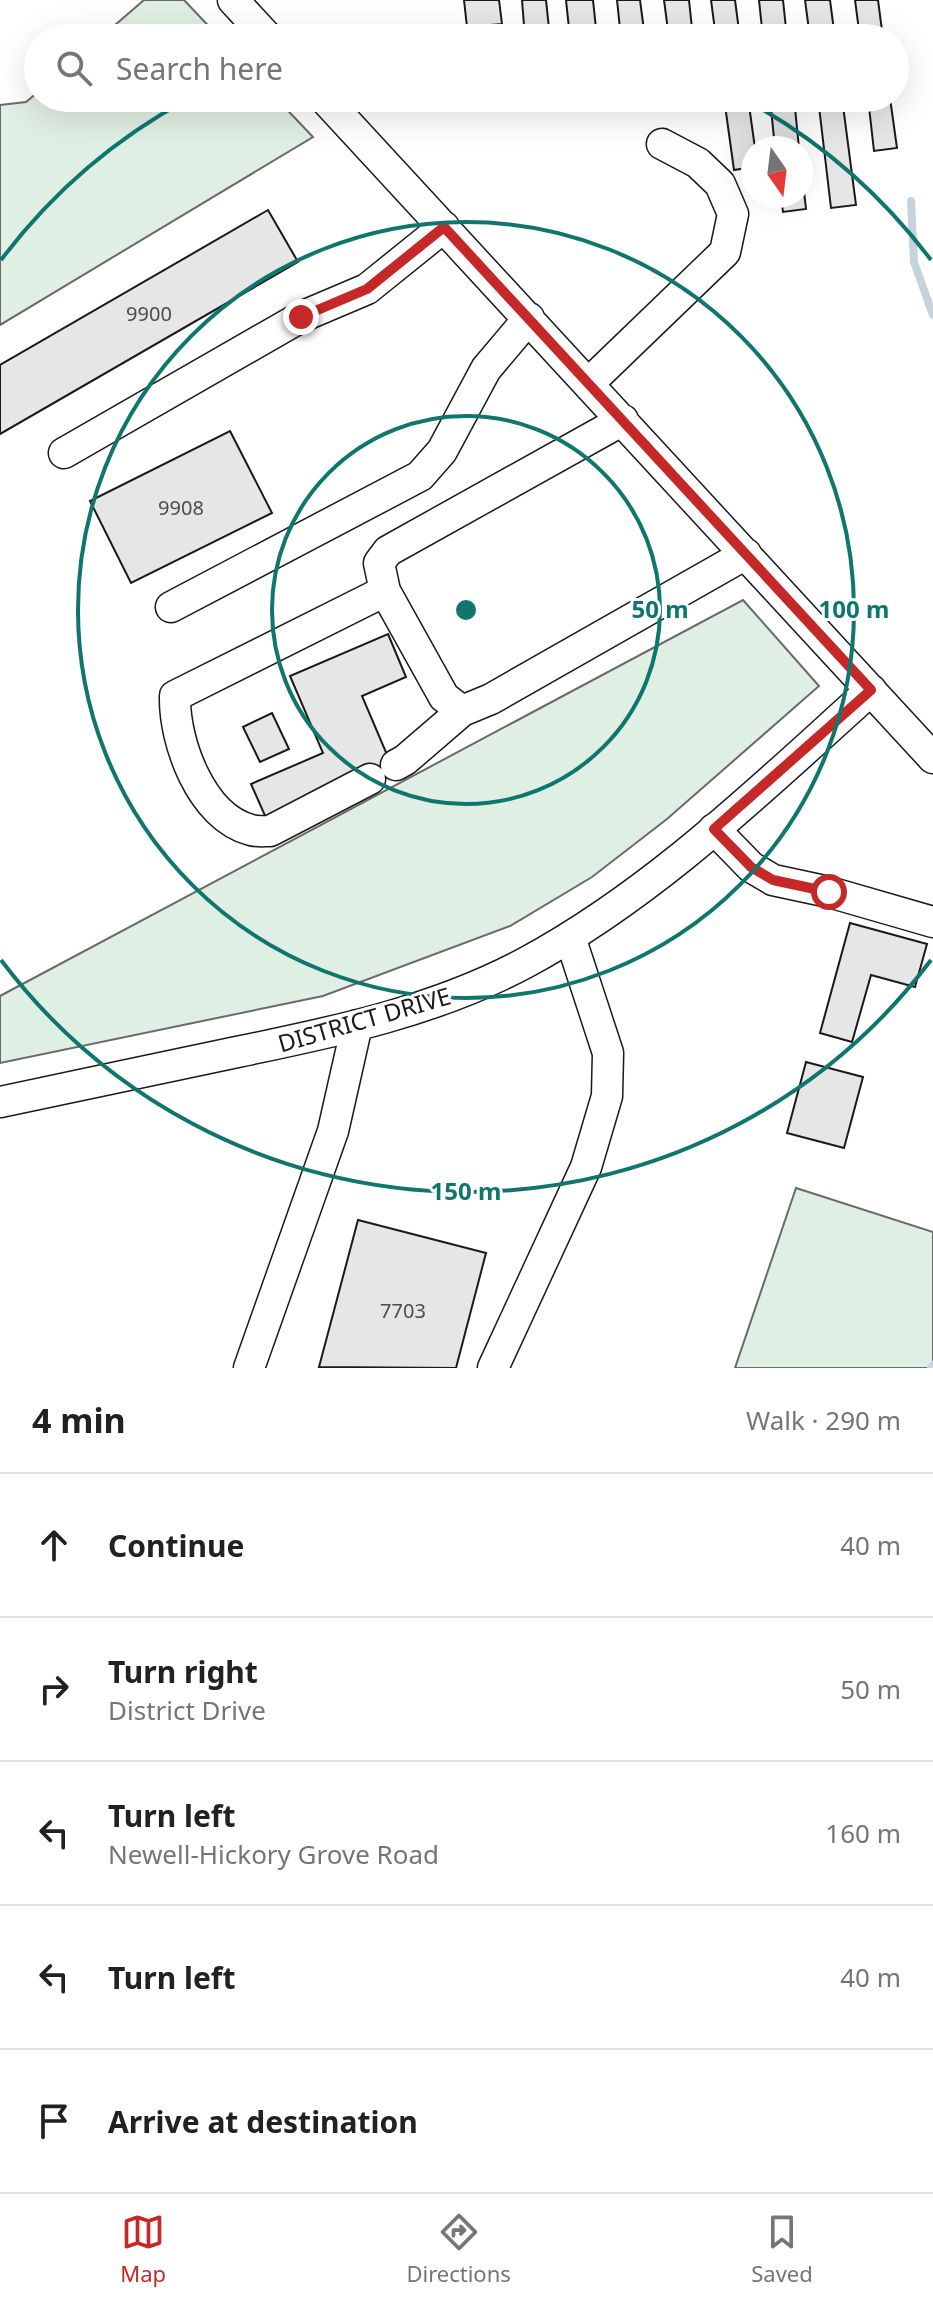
<!DOCTYPE html>
<html lang="en">
<head>
<meta charset="utf-8">
<style>
	:root { --surface:#fff; --page:#f6f6f6; --text:#202124; --muted:#757577; --line:#e0e0e0; --accent:#c62828 }
	body { margin:0; font-family:"Noto Sans",sans-serif; background:var(--page); color:var(--text) }
	.compass { position:absolute; left:741px; top:136px; width:72px; height:72px; border-radius:50%; background:var(--surface); box-shadow:0 8px 32px #0002; rotate:166deg }
	.stop { position:absolute; width:24px; height:24px; margin:-18px; border:6px solid #c62828; border-radius:50%; background:#fff }
	.stop.end { background:#c62828; border-color:#fff; box-shadow:0 2px 8px #0008 }
	.list { margin:0; padding:0; list-style:none }
	h2 { display:flex; justify-content:space-between; align-items:center; height:104px; margin:0; padding:0 32px; font-size:34px }
	h2 small { font-size:26px; font-weight:400; color:var(--muted) }
	.list li { display:grid; grid-template-columns:52px 1fr auto; gap:24px; align-items:center; box-sizing:border-box; height:144px; padding:0 32px; border-top:2px solid var(--line) }
	.list b { display:block; font-size:30px; white-space:nowrap }
	.list p { margin:0; font-size:26px; white-space:nowrap; color:var(--muted) }
	.list em { font-size:26px; font-style:normal; color:var(--muted) }
	.icon { flex:none; width:44px; height:44px; fill:none; stroke:currentColor; stroke-width:2; stroke-linecap:round; stroke-linejoin:round }
	.map { position:relative; flex:none; width:933px; height:1368px; overflow:hidden }
	.search { position:absolute; background:var(--surface); box-shadow:0 8px 32px #0002; left:24px; right:24px; top:24px; height:88px; display:flex; align-items:center; gap:20px; box-sizing:border-box; padding:0 28px; border-radius:44px; color:var(--muted); font-size:30px }
	.sheet { height:824px; background:var(--surface) }
	nav { display:flex; justify-content:space-around; align-items:center; box-sizing:border-box; height:112px; border-top:2px solid var(--line); background:var(--surface); font-size:22px; color:var(--muted) }
	nav a { display:grid; justify-items:center; gap:4px }
	nav .on { color:var(--accent) }
	.map>svg:first-child { display:block }
	.green { fill:#e0efe3; stroke:#6a6a6a; stroke-width:2 }
	.lines { fill:none; stroke-linecap:round; stroke-linejoin:round }
	.stream { stroke:#c6d2dc; stroke-width:8 }
	.building { fill:#e6e6e6; stroke:#1a1a1a; stroke-width:2 }
	.minor-casing { stroke:#1a1a1a; stroke-width:33 }
	.minor { stroke:#fff; stroke-width:30 }
	.route { stroke:#c62828; stroke-width:10 }
	.ring { fill:none; stroke:#0f766e; stroke-width:4 }
	.labels { text-anchor:middle; dominant-baseline:central; stroke-width:6; stroke-linejoin:round; paint-order:stroke }
	.number-label { font-size:20px; fill:#4d4d4d }
	.street-label { font-size:24px; fill:#1a1a1a; stroke:#fff }
	.centre { fill:#0f766e; stroke:#fff; stroke-width:4 }
	.ring-label { font-size:24px; text-anchor:middle; font-weight:bold; fill:#0f766e; stroke:#fff; stroke-width:6; stroke-linejoin:round; paint-order:stroke }
</style>
</head>
<body>
<div class="map">
<svg width="933" height="1368" viewBox="0 0 933 1368">
	<rect width="100%" height="100%" fill="#fff"/>
	<path class="green" d="M144 0H184L220 38H100Z
		M38 92V98H276L313 137 0 325V105L26 102Z
		M743 600 819 686 667 819 592 877 510 926 323 996 0 1063V996Z
		M796 1188 933 1232V1368H735Z"/>
	<g class="lines">
		<path class="stream" d="M911 201 914 262 933 315
			M931 1368 933 1365"/>
	</g>
	<path class="building" d="M464 0H499L502 24 467 27Z
		M522 0H546L550 38H525Z
		M566 0H593L597 38H570Z
		M617 0H640L645 38H621Z
		M664 0H689L693 38H669Z
		M711 0H735L740 38H716Z
		M759 0H783L787 38H763Z
		M805 0H830L835 38H810Z
		M855 0H878L883 38H860Z
		M628 98H651L652 106 629 109Z
		M676 98H700V101L676 103Z
		M724 98H748L755 148H753V167L734 170Z
		M770 98H794L799 148H775Z
		M818 98H842L856 205 831 208Z
		M868 98H890L897 148 874 151Z
		M801 165 806 209 783 212 781 196H801Z
		M268 210 298 262 0 434V365Z
		M230 431 272 513 131 583 90 501Z
		M388 634 406 677 362 696 391 764 266 818 251 784 323 753 290 676Z
		M272 713 289 749 260 762 243 727Z
		M850 923 927 944 915 987 871 975 852 1042 820 1033Z
		M806 1062 863 1077 844 1148 787 1133Z
		M358 1220 486 1253 456 1368 319 1367Z"/>
	<g class="lines">
		<defs>
			<path id="minor" d="M233 0 268 38
				M324 98 933 758
				M589 383 725 252 733 214 720 184 698 163 662 144
				M623 420 388 551 379 563 385 591 444 697 462 711 491 699 746 554
				M64 453 301 317 367 289 444 227
				M171 607 420 476 442 451 486 369 529 318
				M396 765 405 760 462 711
				M370 779 270 831C264 831 257 832 251 830 201 817 174 742 175 696L385 591
				M714 829 751 867 773 880 829 892 933 922
				M0 1102C79 1085 158 1069 237 1052 335 1032 435 1011 525 963 655 893 762 788 871 690
				M249 1368 333 1131 357 1025
				M493 1368 586 1167 607 1096 608 1053 570 937"/>
		</defs>
		<use href="#minor" class="minor-casing"/>
		<use href="#minor" class="minor"/>
	</g>
	<g class="lines">
		<path class="route" d="M301 317 367 289 444 227 871 690 714 829 751 867 773 880 829 892"/>
	</g>
	<g class="ring">
		<circle cx="466" cy="610" r="194"/>
		<circle cx="466" cy="610" r="388"/>
		<path d="M931 960A582 582 0 0 1 1 960M1 260A582 582 0 0 1 188 99M360 38A582 582 0 0 1 572 38M744 99A582 582 0 0 1 931 260"/>
	</g>
	<g class="labels">
		<g class="number-label">
			<text x="149" y="313">9900</text>
			<text x="181" y="507">9908</text>
			<text x="403" y="1310">7703</text>
		</g>
		<g class="street-label">
			<text transform="translate(364 1019) rotate(-16)">DISTRICT DRIVE</text>
		</g>
	</g>
	<circle cx="466" cy="610" r="12" class="centre"/>
	<g class="ring-label">
		<text x="660" y="618">50 m</text>
		<text x="854" y="618">100 m</text>
		<text x="466" y="1200">150 m</text>
	</g>
</svg>
<svg class="compass" viewBox="-18 -18 36 36"><path d="M0-13l5 13h-10z" fill="#e53935"/><path d="M0 13l5-13h-10z" fill="#757577"/></svg>
<div class="stop" style="left:829px;top:892px"></div>
<div class="stop end" style="left:301px;top:317px"></div>
<div class="search"><svg class="icon" aria-label="search" viewBox="0 0 24 24"><circle cx="10" cy="10" r="6"/><path d="M15 15l6 6"/></svg>Search here</div>
</div>
<section class="sheet">
<h2>4 min<small>Walk · 290 m</small></h2>
<ul class="list">
<li><svg class="icon" aria-label="ahead" viewBox="0 0 24 24"><path d="M12 20V5M6 11l6-6 6 6"/></svg><div><b>Continue</b></div><em>40 m</em></li>
<li><svg class="icon" aria-label="right" viewBox="0 0 24 24"><path d="M7 20v-9h11M14 6l5 5-5 5"/></svg><div><b>Turn right</b><p>District Drive</p></div><em>50 m</em></li>
<li><svg class="icon" aria-label="left" viewBox="0 0 24 24"><path d="M17 20v-9H6M10 6l-5 5 5 5"/></svg><div><b>Turn left</b><p>Newell-Hickory Grove Road</p></div><em>160 m</em></li>
<li><svg class="icon" aria-label="left" viewBox="0 0 24 24"><path d="M17 20v-9H6M10 6l-5 5 5 5"/></svg><div><b>Turn left</b></div><em>40 m</em></li>
<li><svg class="icon" aria-label="arrive" viewBox="0 0 24 24"><path d="M6 21V4h12l-3 4 3 4H6"/></svg><div><b>Arrive at destination</b></div></li>
</ul>
</section>
<nav>
<a class="on"><svg class="icon" aria-label="map" viewBox="0 0 24 24"><path d="M3 6l6-2 6 2 6-2v14l-6 2-6-2-6 2zM9 4v14M15 6v14"/></svg>Map</a>
<a><svg class="icon" aria-label="directions" viewBox="0 0 24 24"><path d="M12 3l9 9-9 9-9-9zM9 14v-3h6M13 9l2 2-2 2"/></svg>Directions</a>
<a><svg class="icon" aria-label="saved" viewBox="0 0 24 24"><path d="M7 4h10v16l-5-4-5 4z"/></svg>Saved</a>
</nav>
</body>
</html>
